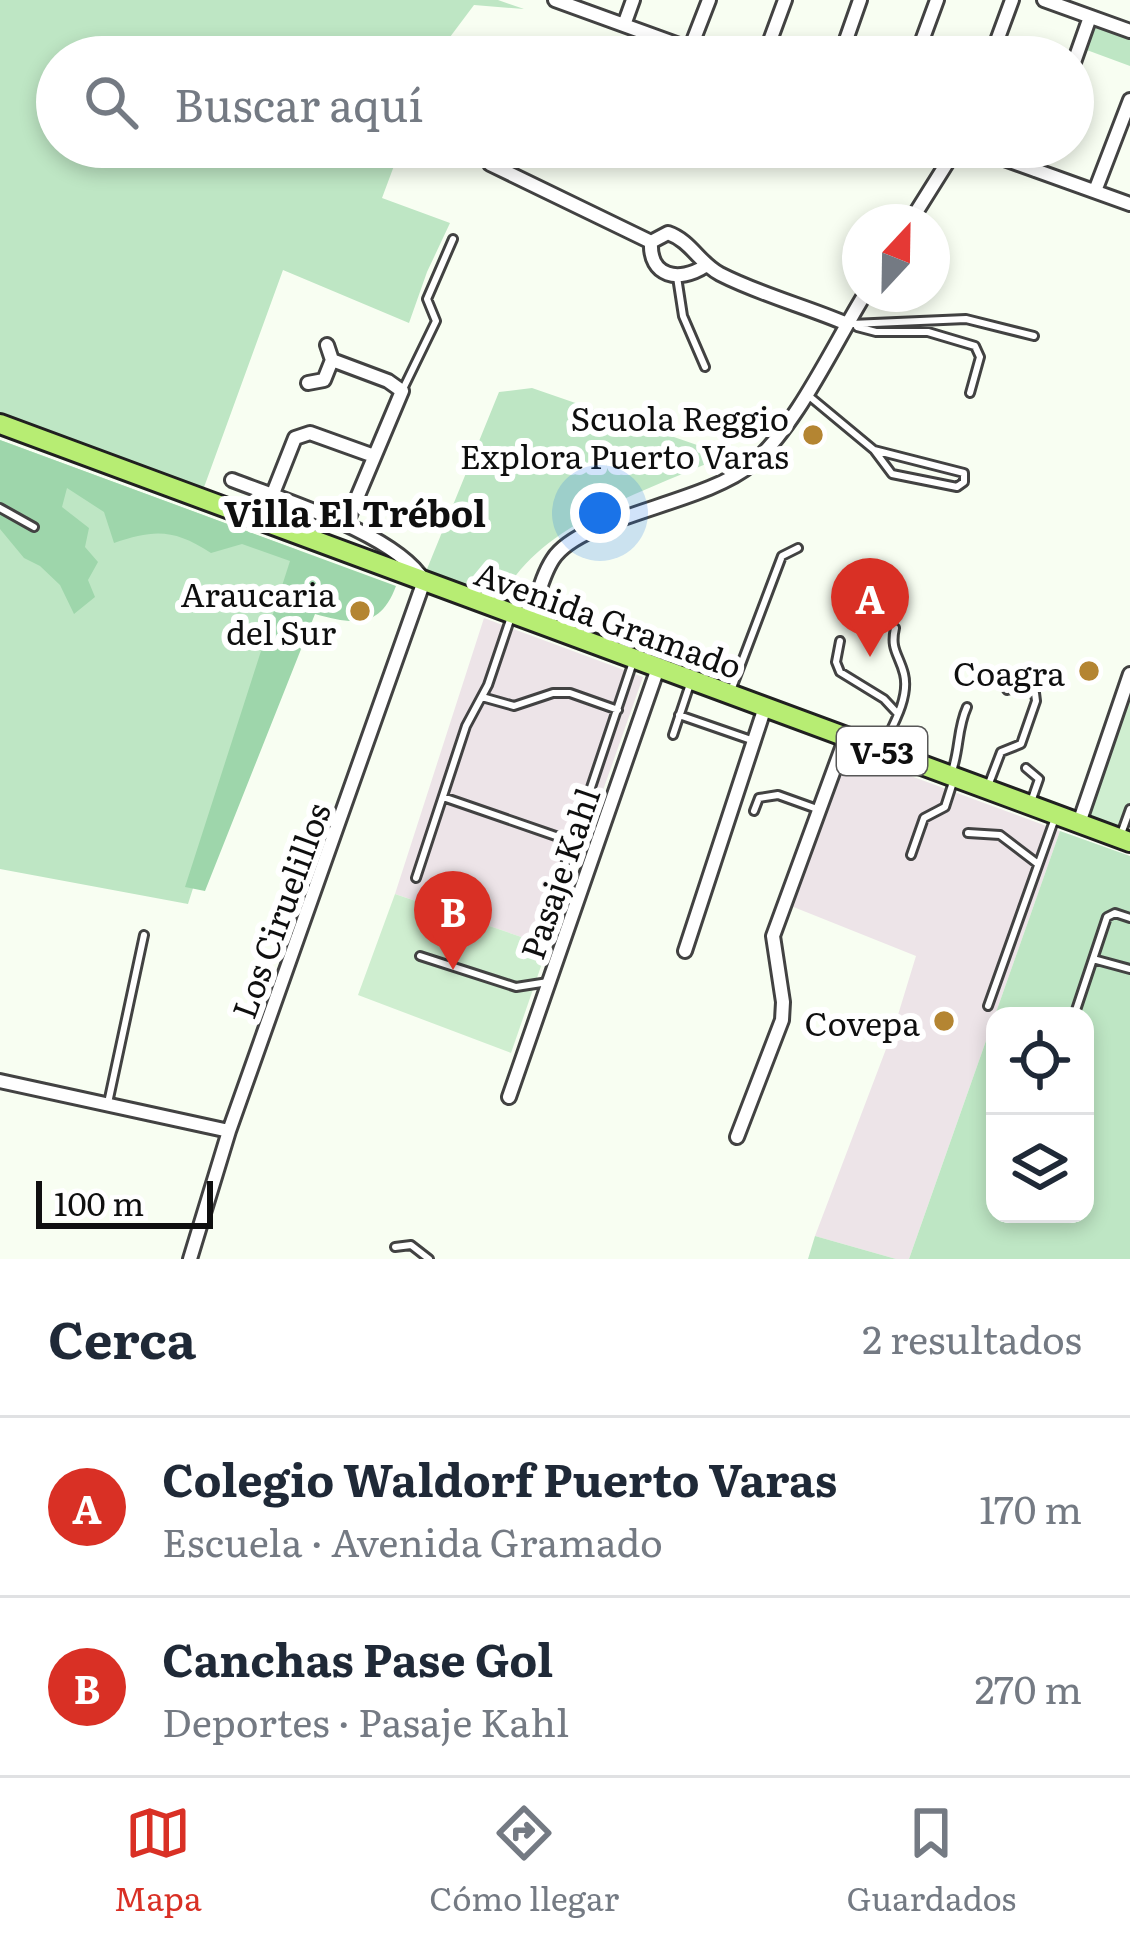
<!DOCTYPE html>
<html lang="es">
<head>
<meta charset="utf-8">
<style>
	:root { --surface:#fff; --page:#f6f6f7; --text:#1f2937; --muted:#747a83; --line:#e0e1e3; --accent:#d93025 }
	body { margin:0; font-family:Literata,serif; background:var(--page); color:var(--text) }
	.controls { position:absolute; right:36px; bottom:36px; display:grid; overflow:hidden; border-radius:24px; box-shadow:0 6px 18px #0003 }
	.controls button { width:108px; height:108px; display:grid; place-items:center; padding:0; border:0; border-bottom:3px solid var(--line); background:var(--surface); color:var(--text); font:60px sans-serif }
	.compass { position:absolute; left:842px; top:204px; width:108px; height:108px; border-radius:50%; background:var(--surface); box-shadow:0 6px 18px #0003; rotate:22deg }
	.scale { position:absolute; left:36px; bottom:30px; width:177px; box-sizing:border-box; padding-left:12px; border:6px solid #0f0f0f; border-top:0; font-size:33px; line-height:42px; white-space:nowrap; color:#0f0f0f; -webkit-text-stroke:9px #fff; paint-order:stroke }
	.you { position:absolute; left:600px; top:513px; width:42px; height:42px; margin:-30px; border:9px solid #fff; border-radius:50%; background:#1a73e8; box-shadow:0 0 0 18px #1a73e833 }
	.badge { display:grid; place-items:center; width:78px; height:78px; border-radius:50%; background:var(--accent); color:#fff; font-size:39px; font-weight:700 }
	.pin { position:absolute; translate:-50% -99px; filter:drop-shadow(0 3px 6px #0008) }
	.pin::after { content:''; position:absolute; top:63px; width:42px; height:36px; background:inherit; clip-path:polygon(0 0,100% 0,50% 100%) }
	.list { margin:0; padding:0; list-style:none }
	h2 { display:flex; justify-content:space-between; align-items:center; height:156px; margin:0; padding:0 48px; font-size:51px }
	h2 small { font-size:39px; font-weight:400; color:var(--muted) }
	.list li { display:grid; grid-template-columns:78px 1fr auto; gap:36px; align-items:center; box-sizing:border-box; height:180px; padding:0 48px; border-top:3px solid var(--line) }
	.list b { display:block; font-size:45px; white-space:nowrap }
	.list p { margin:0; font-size:39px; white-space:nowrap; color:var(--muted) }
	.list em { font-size:39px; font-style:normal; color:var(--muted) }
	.icon { flex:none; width:66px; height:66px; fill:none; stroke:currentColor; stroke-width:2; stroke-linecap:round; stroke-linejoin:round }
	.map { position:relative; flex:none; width:1130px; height:1259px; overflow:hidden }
	.search { position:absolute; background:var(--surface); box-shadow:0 6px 18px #0003; left:36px; right:36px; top:36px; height:132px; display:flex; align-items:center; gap:30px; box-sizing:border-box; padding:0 42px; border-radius:66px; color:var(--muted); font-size:45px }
	.sheet { height:516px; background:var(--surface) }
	nav { display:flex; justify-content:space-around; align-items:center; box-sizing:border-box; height:168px; border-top:3px solid var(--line); background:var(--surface); font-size:33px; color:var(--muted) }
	nav a { display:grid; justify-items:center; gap:6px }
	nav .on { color:var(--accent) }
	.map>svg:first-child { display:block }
	.industrial { fill:#ede4e8 }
	.green { fill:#bee6c4; fill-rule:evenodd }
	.forest { fill:#9ed6ab }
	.pitch { fill:#cfeed0 }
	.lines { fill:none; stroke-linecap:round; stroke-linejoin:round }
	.lane-casing { stroke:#424242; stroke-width:12 }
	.street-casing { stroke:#424242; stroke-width:18 }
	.primary-casing { stroke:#202020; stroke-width:24 }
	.lane { stroke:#fff; stroke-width:6 }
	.street { stroke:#fff; stroke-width:12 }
	.primary { stroke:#b7ed73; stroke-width:18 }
	.poi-dot { fill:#b48532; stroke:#fff; stroke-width:4.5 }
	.labels { text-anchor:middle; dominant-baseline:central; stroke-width:12; stroke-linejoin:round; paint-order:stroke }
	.shield { fill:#fff; stroke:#575757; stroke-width:3 }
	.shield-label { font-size:30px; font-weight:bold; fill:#0f0f0f }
	.poi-label { font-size:33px; fill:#0f0f0f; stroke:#fff; text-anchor:end }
	.street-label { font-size:33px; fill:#0f0f0f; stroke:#fff }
	.neighbourhood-label { font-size:36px; font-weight:bold; fill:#0f0f0f; stroke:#fff }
</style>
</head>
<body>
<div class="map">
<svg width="1130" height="1259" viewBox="0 0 1130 1259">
	<rect width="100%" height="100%" fill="#f8fef2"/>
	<path class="industrial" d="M484 618 643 677 548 946 395 894Z
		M843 751 1060 831 909 1259H896L815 1236 894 1028 916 956 786 904Z"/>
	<path class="green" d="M0 0H498L524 9 474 5 435 57H57V147H401L382 198 450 223 427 272 409 323 283 270 203 490 28 428 0 412Z
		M1094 23 1130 36V66L1084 49Z
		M532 388 726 455C655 488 531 525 501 602L425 574 499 392Z
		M0 440 300 551 188 904 0 869Z
		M1060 831 1130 856V1259H909ZM995 1016H1085V1214H995Z
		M815 1236 896 1259H808Z"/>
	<path class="forest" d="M0 440 396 586C380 630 352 624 315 614L205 891 185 887 290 561 242 544 211 553C174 529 155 529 114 543L104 512 67 488 62 507 89 528 85 547 98 562 88 580 95 597 74 614 60 585 40 566 24 558 0 529Z"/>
	<path class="pitch" d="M1130 696V824L1127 832 1089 819Z
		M395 894 548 946 511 1053 358 995Z"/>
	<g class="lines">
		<defs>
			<path id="lane" d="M677 277 683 316 705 367
				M851 324 966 319 1034 336
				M857 327 876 332H928L975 346 980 357 970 393
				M403 389 436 321 427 299 453 239
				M809 396 874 450 892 474 957 487 964 482V473L874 450
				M0 508 34 527
				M840 641 836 662 840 672 884 699 898 714
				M732 688 782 556 798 548
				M482 697 514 706 553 693H570L618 710
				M679 715 754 741
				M673 735 691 681
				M882 748C892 727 910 698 904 674 899 654 890 650 895 628
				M1026 768 1039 779 1032 799
				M952 771C960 748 957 729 967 707
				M988 786 1001 752 1021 744 1036 701 1035 693 1020 687 1007 690
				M443 797 573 842
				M754 811 759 798 778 795 817 809
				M968 833 1000 835 1038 864
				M1121 834 1130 809
				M911 855 924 818 945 807 954 779
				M416 878 466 726 488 685 511 617
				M554 898 633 662
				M420 956 516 987 548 982
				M1093 959 1130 969
				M988 1006 1055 818
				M1074 1016 1107 917 1115 913 1130 918
				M108 1103 144 935
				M395 1247 411 1245 429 1259"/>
			<path id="street" d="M555 0 712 57
				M1044 0 1130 31
				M624 25 633 0
				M690 49 709 0
				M764 57 785 0
				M840 57 860 0
				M916 57 937 0
				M991 57 1012 0
				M1073 65 1090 17
				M971 147 1130 204
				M490 164 651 242
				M1035 170 1043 147
				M1095 191 1130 100
				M910 222 957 147
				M705 266C679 283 649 277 651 242L668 233C691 241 699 263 720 274 761 295 805 306 847 324
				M332 360 388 381 402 391 346 524
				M308 383 324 380 332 360 327 345
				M272 496 295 438 310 433 374 456
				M530 620C537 601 541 577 553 559 581 516 705 504 752 464 796 427 834 344 865 294
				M1079 823 1130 674
				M685 951 765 707
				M0 1081 229 1131
				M509 1097 658 668
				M737 1137 782 1020 783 1002 773 936 846 737
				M190 1259 229 1131 424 581C396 534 283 500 232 480"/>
			<path id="primary" d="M0 424 1130 842"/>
		</defs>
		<use href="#lane" class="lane-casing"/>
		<use href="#street" class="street-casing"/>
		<use href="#primary" class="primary-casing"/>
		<use href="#lane" class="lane"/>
		<use href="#street" class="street"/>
		<use href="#primary" class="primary"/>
	</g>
	<g class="poi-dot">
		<circle cx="813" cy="435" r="12"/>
		<circle cx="360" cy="611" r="12"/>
		<circle cx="1089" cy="671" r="12"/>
		<circle cx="944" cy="1021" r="12"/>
	</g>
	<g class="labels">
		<rect class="shield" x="837" y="727" width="90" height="48" rx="9"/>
		<g class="shield-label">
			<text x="882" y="751">V-53</text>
		</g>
		<g class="poi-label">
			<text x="789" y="416">Scuola Reggio<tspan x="789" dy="38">Explora Puerto Varas</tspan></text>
			<text x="336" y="592">Araucaria<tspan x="336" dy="38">del Sur</tspan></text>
			<text x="1065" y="671">Coagra</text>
			<text x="920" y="1021">Covepa</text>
		</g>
		<g class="street-label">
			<text transform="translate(609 618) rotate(20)">Avenida Gramado</text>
			<text transform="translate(558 873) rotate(-71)">Pasaje Kahl</text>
			<text transform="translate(279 910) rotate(-70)">Los Ciruelillos</text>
		</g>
		<g class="neighbourhood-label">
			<text x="355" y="511">Villa El Trébol</text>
		</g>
	</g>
</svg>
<div class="controls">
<button><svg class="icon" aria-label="locate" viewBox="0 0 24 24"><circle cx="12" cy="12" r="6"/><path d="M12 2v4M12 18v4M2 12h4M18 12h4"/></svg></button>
<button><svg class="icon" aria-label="layers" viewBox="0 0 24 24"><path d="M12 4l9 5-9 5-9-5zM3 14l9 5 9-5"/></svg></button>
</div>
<svg class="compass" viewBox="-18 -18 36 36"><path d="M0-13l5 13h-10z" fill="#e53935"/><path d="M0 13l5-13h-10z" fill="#747a83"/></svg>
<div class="scale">100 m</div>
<div class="you"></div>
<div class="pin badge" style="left:870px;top:657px">A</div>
<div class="pin badge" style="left:453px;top:970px">B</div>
<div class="search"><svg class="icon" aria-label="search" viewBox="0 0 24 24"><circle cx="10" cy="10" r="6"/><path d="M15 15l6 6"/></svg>Buscar aquí</div>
</div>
<section class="sheet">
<h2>Cerca<small>2 resultados</small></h2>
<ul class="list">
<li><span class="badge">A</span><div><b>Colegio Waldorf Puerto Varas</b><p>Escuela · Avenida Gramado</p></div><em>170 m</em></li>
<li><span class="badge">B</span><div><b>Canchas Pase Gol</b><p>Deportes · Pasaje Kahl</p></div><em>270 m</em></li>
</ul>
</section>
<nav>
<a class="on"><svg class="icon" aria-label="map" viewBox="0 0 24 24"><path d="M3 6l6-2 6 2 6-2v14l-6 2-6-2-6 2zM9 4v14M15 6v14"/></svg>Mapa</a>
<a><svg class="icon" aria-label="directions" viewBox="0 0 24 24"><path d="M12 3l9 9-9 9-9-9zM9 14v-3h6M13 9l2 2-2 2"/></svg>Cómo llegar</a>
<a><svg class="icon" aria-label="saved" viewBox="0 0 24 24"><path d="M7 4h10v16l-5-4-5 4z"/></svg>Guardados</a>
</nav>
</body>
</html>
